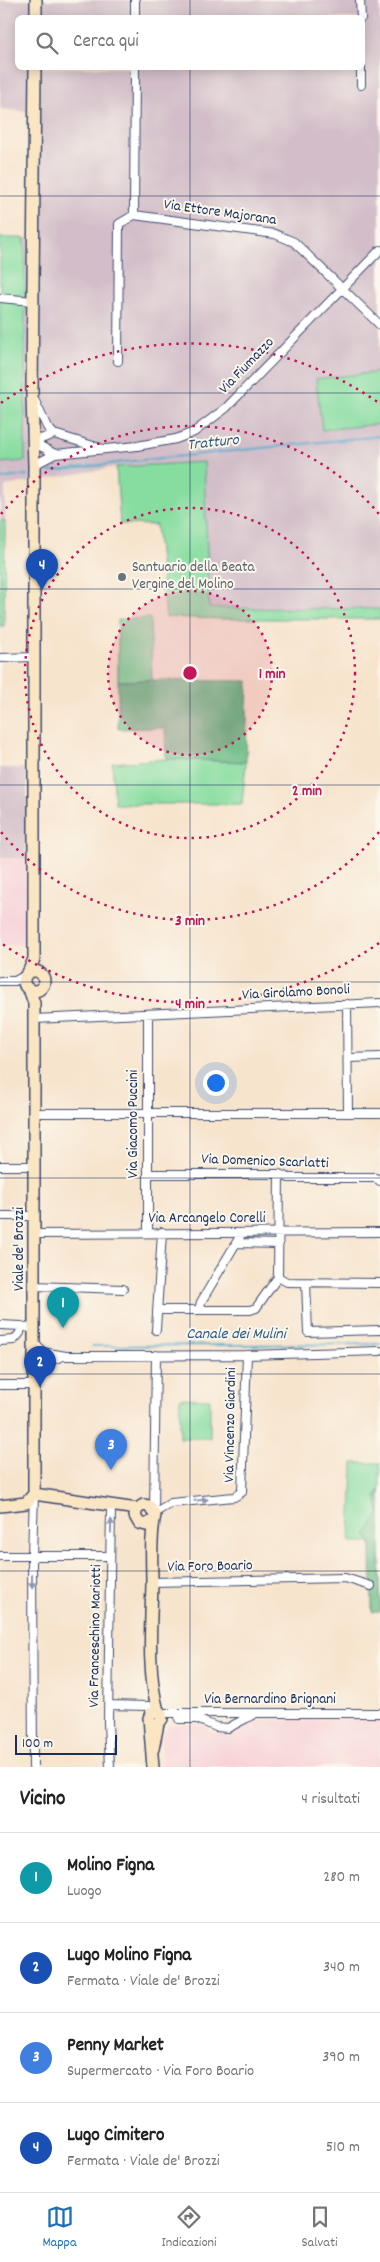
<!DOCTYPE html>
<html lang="it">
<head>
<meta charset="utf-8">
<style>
	:root { --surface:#fff; --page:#f6f6f6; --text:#222; --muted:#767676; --line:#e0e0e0; --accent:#1f6fb2 }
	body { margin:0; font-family:Dekko,sans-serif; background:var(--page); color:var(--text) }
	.scale { position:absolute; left:15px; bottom:12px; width:102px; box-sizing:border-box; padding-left:5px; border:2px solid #1b2f5e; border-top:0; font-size:14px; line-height:18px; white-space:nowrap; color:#1b2f5e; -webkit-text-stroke:4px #fbf7ec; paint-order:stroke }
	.you { position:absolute; left:215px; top:1082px; width:18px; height:18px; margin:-12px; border:4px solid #fff; border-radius:50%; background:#1a73e8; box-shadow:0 0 0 8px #1a73e833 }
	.badge { display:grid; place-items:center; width:32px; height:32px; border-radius:50%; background:var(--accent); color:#fff; font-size:16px; font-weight:700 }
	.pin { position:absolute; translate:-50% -41px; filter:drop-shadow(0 1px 2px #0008) }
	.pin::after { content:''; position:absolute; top:26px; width:18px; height:15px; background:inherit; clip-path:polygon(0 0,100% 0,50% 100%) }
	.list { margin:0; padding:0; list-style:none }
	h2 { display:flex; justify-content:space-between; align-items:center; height:65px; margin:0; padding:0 20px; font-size:21px }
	h2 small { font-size:16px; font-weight:400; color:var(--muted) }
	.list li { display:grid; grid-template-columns:32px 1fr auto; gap:15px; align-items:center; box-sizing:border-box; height:90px; padding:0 20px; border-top:1px solid var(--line) }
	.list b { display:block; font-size:19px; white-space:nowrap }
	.list p { margin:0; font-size:16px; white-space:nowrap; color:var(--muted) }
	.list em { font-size:16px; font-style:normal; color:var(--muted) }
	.icon { flex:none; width:28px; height:28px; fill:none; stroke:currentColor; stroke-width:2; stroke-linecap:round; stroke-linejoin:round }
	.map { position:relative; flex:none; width:380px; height:1767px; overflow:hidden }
	.search { position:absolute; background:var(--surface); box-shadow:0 2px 12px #0003; left:15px; right:15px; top:15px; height:55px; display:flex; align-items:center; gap:12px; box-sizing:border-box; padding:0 18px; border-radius:8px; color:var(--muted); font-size:19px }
	.sheet { height:425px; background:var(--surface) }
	nav { display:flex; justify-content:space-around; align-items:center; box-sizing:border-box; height:70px; border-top:1px solid var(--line); background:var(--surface); font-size:14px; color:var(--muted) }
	nav a { display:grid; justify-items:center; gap:2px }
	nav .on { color:var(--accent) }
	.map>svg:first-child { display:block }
	.built { fill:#f7cfd5 }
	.industrial { fill:#d2bdc8; fill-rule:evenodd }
	.green { fill:#87dda0; stroke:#51867f }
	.forest { fill:#6dbc86; stroke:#447672 }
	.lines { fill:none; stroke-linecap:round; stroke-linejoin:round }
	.stream { stroke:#4fabcd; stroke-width:2 }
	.street-casing { stroke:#3c4a6f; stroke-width:10 }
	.secondary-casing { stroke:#3c4a6f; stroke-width:14 }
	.street { stroke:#fff; stroke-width:8 }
	.secondary { stroke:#fbe6c4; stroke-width:11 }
	.oneway { fill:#8d97ae }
	.grid { fill:none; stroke:#1b2f5e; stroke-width:1; stroke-opacity:0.55 }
	.ring { fill:none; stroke:#c2185b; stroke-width:2.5; stroke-dasharray:2.5 5 }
	.worship-dot { fill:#6b7280; stroke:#fbf7ec; stroke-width:2 }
	.labels { text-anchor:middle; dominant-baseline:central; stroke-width:4; stroke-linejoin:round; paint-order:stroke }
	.street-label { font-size:15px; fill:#1b2f5e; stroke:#fbf7ec }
	.worship-label { font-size:15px; fill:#5b616d; stroke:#fbf7ec; text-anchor:start }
	.water-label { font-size:16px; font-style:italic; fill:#2d5a85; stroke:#fbf7ec }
	.centre { fill:#c2185b; stroke:#fbf7ec; stroke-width:2.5 }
	.ring-label { font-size:15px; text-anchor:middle; font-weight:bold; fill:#c2185b; stroke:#fbf7ec; stroke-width:4; stroke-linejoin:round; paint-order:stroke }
</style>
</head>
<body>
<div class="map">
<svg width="380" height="1767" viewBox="0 0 380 1767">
	<rect width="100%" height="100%" fill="#fbf7ec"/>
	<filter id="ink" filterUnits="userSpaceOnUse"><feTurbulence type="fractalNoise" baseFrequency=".02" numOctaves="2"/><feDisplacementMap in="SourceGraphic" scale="10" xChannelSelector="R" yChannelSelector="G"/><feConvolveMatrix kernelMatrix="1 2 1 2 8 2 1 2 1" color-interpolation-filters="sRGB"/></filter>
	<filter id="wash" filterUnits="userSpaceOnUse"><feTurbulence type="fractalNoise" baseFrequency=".0096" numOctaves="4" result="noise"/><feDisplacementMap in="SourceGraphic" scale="20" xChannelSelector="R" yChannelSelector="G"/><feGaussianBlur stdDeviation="1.12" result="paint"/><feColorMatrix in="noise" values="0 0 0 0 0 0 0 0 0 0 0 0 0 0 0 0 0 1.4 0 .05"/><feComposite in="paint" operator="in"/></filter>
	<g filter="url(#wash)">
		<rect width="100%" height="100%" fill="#f7e4cd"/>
		<path class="built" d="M0 858H26V945H0Z
			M380 1717V1767H162L161 1737 169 1725 202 1723 211 1732 222 1733 239 1730 246 1721Z"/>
		<path class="industrial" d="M0 0H380V609L209 608 203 462 116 467 5 486V521H0V463L25 461V238L33 237 34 112 0 109ZM18 18H362V68H18Z
			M0 768H27V858H0Z"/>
		<path class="green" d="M0 238H25V461L0 463Z
			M380 372V424L322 430 316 379Z
			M204 462 209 608 380 609V619H223L166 617 156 525 120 524 116 467Z
			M0 521H5L4 626H0Z
			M150 618 152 680 118 681V620Z
			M166 759 246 762 242 804H115L112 763Z
			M180 1398 210 1399V1438H180Z
			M353 1463H380V1612H372L371 1542H350Z"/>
		<path class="forest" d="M152 680 248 681 246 762 166 759 165 728 118 729V681Z
			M380 1489V1612H372L371 1542 366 1535 379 1514 376 1497Z"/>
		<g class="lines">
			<path class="stream" d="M49 472 124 462 380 436
				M0 479 27 475
				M92 1346 380 1344"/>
		</g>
	</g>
	<g filter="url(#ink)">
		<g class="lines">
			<defs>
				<path id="street" d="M360 0 361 18
					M135 18V0
					M361 68V85
					M134 215 135 68
					M0 298 33 301
					M118 361 119 224 134 215 275 234 294 242 380 325
					M34 399 47 427 54 434
					M55 454 33 442 54 434 100 448
					M34 465 55 454 137 446 176 439 194 432 226 408 380 250
					M0 658 34 657
					M0 981H15L26 975
					M347 1004 348 1113
					M34 1019 380 1003
					M348 1058 380 1057
					M35 1113H380
					M0 1166H35
					M148 1174H279L289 1178H376L380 1181
					M0 1216H35
					M148 1233V1015
					M35 1234 380 1232
					M237 1243 279 1244
					M278 1277 287 1282 380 1283
					M306 1283 308 1332 380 1330
					M34 1286 123 1289
					M157 1310H250L256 1308 278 1277 279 1174
					M199 1310 201 1302 242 1233
					M0 1325 21 1326 34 1329
					M156 1330 162 1232
					M0 1341 14 1340 20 1333 21 1326
					M34 1343 43 1352 66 1356 247 1355 380 1351
					M34 1370 45 1362 61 1357
					M0 1385H34
					M154 1513 171 1503 234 1497 242 1492 247 1355
					M154 1513 156 1355
					M0 1556H110
					M152 1582 345 1578 371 1586
					M109 1705 148 1706
					M161 1713H380
					M179 1719H197L216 1727 228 1728 254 1714
					M33 1767 32 1556 34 1494
					M110 1767 108 1722 111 1506"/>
				<path id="secondary" d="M36 18V0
					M24 981a10 10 0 1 1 20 0a10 10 0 1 1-20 0Z
					M28 973 34 959V465L32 394 35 68
					M29 989 34 1003V1494
					M34 1494 137 1509
					M0 1506 26 1503 34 1494
					M152 1521 146 1525 139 1523 135 1516 137 1509 143 1505 149 1506 155 1515C150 1537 152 1561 152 1584 151 1625 147 1671 158 1711
					M153 1749 158 1724 162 1719 161 1713 157 1711 151 1713 149 1718 153 1767"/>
			</defs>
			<use href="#street" class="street-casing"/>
			<use href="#secondary" class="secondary-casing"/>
			<use href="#street" class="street"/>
			<use href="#secondary" class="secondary"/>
		</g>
		<defs><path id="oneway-solid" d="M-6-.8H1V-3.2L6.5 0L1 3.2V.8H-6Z" transform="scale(1.25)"/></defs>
		<g class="oneway">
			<use href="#oneway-solid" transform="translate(201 1500) rotate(-5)"/>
			<use href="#oneway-solid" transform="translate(111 1526) rotate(-89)"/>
			<use href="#oneway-solid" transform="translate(32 1581) rotate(90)"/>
		</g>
	</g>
	<path class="grid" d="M190 0V18M190 68V1767M0 196H380M0 393H380M0 589H380M0 785H380M0 982H380M0 1178H380M0 1374H380M0 1571H380"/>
	<circle cx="190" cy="673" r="82" fill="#c2185b" fill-opacity=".12"/>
	<g class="ring">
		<circle cx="190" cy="673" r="82"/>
		<circle cx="190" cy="673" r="165"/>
		<path d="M379 832A247 247 0 0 1 1 832M1 514A247 247 0 0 1 379 514"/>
		<path d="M379 943A330 330 0 0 1 1 943M1 403A330 330 0 0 1 379 403"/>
	</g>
	<circle class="worship-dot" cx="122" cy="577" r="5"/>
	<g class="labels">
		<g class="street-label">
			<text transform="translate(220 213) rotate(8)">Via Ettore Majorana</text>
			<text transform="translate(247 366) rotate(-46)">Via Fiumazzo</text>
			<text transform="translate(296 993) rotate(-3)">Via Girolamo Bonoli</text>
			<text transform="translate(134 1124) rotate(-90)">Via Giacomo Puccini</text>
			<text transform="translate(265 1162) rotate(2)">Via Domenico Scarlatti</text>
			<text x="207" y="1219">Via Arcangelo Corelli</text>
			<text transform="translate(20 1249) rotate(-90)">Viale de' Brozzi</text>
			<text transform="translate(231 1425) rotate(-89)">Via Vincenzo Giardini</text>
			<text transform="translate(210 1567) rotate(-1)">Via Foro Boario</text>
			<text transform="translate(96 1636) rotate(-89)">Via Franceschino Mariotti</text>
			<text x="270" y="1700">Via Bernardino Brignani</text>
		</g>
		<g class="worship-label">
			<text x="132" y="568">Santuario della Beata<tspan x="132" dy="17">Vergine del Molino</tspan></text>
		</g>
		<g class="water-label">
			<text transform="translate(213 443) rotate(-6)">Tratturo</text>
			<text x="236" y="1334">Canale dei Mulini</text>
		</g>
	</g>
	<circle cx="190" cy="673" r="8" class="centre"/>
	<g class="ring-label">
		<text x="272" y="678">1 min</text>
		<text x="307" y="795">2 min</text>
		<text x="190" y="925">3 min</text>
		<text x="190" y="1008">4 min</text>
	</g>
</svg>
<div class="scale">100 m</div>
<div class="you"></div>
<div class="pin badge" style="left:63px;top:1328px;background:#0f9aa8">1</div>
<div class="pin badge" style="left:40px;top:1387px;background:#1a4fb4">2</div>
<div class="pin badge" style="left:111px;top:1470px;background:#3f7fe0">3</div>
<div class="pin badge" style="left:42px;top:590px;background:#1a4fb4">4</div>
<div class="search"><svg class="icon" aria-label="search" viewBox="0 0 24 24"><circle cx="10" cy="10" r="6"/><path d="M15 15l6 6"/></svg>Cerca qui</div>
</div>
<section class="sheet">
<h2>Vicino<small>4 risultati</small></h2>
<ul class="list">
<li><span class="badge" style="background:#0f9aa8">1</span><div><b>Molino Figna</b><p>Luogo</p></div><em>280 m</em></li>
<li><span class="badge" style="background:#1a4fb4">2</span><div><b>Lugo Molino Figna</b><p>Fermata · Viale de' Brozzi</p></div><em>340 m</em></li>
<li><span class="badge" style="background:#3f7fe0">3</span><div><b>Penny Market</b><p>Supermercato · Via Foro Boario</p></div><em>390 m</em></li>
<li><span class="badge" style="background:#1a4fb4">4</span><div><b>Lugo Cimitero</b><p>Fermata · Viale de' Brozzi</p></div><em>510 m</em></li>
</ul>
</section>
<nav>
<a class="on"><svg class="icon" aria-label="map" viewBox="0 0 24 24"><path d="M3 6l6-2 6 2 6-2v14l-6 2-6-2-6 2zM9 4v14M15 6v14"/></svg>Mappa</a>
<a><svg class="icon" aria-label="directions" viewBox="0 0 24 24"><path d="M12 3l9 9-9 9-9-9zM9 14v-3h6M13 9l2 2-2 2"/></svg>Indicazioni</a>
<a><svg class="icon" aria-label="saved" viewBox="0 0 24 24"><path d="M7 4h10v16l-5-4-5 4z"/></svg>Salvati</a>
</nav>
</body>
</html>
